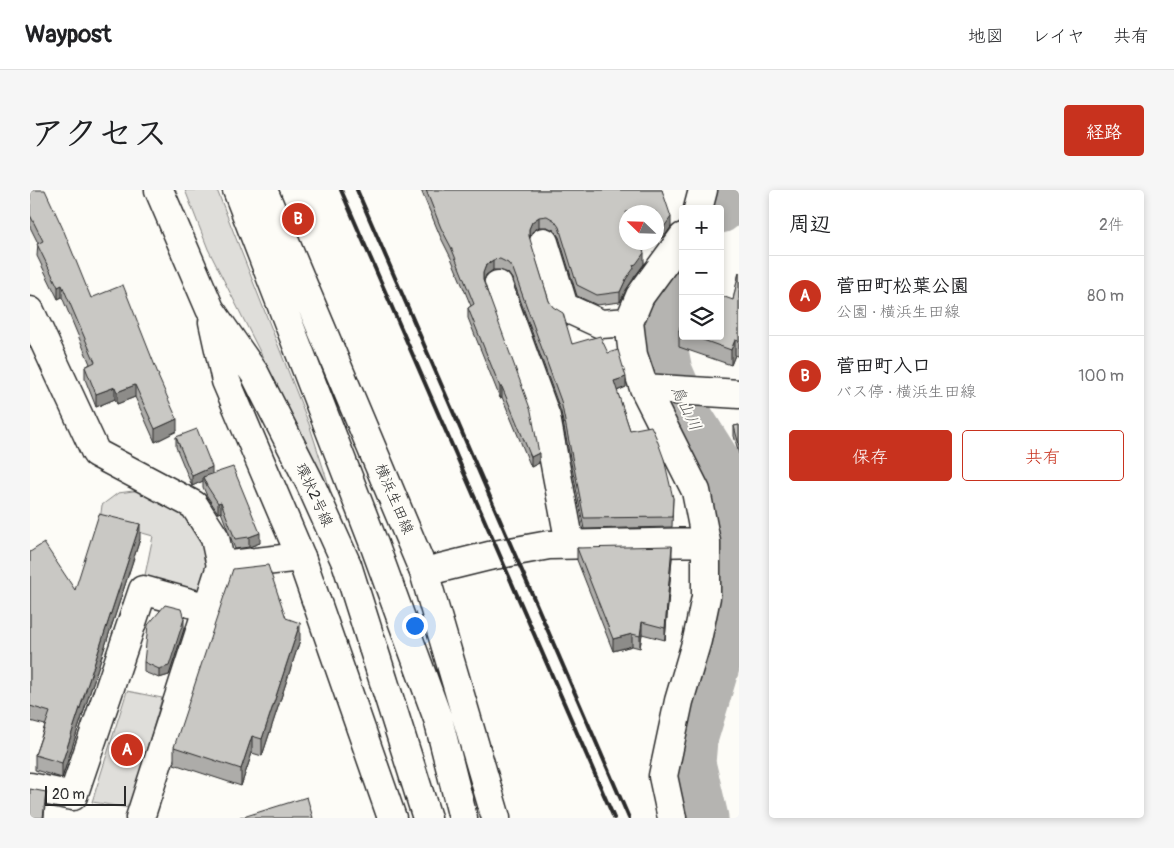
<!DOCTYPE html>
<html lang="ja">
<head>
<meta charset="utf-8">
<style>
	:root { --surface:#fff; --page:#f6f6f6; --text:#202124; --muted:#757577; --line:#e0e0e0; --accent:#c8321e }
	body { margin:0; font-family:Pangolin,"Klee One",sans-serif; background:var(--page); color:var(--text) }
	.controls { position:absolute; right:15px; top:15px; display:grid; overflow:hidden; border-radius:5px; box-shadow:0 2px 8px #0003 }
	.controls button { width:45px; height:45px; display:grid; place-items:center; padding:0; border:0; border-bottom:1px solid var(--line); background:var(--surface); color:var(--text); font:25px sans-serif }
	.compass { position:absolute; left:589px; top:15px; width:45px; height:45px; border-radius:50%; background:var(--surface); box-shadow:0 2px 8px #0003; rotate:293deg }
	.scale { position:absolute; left:15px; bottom:12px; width:81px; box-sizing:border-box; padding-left:5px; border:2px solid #2b2b2b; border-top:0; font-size:14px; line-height:18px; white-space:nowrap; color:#2b2b2b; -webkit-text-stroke:4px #fdfcf7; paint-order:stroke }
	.you { position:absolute; left:384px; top:435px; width:18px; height:18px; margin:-12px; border:4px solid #fff; border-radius:50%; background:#1a73e8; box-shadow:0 0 0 8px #1a73e833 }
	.badge { display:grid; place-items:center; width:32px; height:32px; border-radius:50%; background:var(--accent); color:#fff; font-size:16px; font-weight:700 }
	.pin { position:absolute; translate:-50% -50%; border:2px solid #fff; box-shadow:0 1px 5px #0006 }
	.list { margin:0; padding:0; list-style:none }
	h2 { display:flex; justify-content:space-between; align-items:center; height:65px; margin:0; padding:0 20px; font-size:21px }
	h2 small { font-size:16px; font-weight:400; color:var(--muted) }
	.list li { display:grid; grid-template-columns:32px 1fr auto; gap:15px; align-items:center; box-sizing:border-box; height:80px; padding:0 20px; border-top:1px solid var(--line) }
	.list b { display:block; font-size:19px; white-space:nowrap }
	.list p { margin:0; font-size:16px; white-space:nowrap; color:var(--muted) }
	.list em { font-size:16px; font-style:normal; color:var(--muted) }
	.actions { display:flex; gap:10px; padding:15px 20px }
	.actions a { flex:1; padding:11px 0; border:1px solid var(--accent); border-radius:5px; text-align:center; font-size:18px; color:var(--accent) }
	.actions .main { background:var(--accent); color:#fff }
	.icon { flex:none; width:28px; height:28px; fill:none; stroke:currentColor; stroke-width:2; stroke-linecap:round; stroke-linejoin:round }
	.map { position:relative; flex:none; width:709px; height:628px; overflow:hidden; border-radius:5px }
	header { display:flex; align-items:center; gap:30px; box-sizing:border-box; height:70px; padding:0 25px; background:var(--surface); border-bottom:1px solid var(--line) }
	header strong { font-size:24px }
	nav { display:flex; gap:28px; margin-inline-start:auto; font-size:18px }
	.intro { display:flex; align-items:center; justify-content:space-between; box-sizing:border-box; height:120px; padding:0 30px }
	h1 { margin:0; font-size:35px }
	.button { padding:12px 22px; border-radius:5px; background:var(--accent); color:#fff; font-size:18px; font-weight:700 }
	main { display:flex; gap:30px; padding:0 30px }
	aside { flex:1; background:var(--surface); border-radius:5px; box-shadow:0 2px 8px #0003 }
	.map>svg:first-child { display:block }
	.green { fill:#dfdeda; stroke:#858482 }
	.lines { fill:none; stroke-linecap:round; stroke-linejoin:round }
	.river { stroke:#b5b4b1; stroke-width:49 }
	.minor-casing { stroke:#2b2b2b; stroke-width:31 }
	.major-casing { stroke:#2b2b2b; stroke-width:31 }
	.minor { stroke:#fdfcf7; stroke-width:28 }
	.major { stroke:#fdfcf7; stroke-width:28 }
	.rail { stroke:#2b2b2b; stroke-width:4 }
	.wall { fill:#adaca9; stroke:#2b2b2b }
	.shaded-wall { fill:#8d8c89; stroke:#2b2b2b }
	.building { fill:#c9c8c4; stroke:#2b2b2b }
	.labels { text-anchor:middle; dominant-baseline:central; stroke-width:4; stroke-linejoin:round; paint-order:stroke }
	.street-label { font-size:15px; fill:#2b2b2b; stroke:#fdfcf7 }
	.water-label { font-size:16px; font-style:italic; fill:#5b5b5a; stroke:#fdfcf7 }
</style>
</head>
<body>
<header>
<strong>Waypost</strong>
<nav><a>地図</a><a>レイヤ</a><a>共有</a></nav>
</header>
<div class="intro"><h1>アクセス</h1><a class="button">経路</a></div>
<main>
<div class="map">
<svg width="709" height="628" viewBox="0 0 709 628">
	<rect width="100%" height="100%" fill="#fdfcf7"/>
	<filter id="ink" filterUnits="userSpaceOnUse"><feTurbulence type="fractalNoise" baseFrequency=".02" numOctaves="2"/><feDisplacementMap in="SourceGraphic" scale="10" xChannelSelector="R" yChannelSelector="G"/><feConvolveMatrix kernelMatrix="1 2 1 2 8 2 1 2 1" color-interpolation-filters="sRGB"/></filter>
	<g filter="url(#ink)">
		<path class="green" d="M155 0H187L279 234 301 302 178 59Z
			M111 300 160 327 177 352 178 377 167 406 114 390 123 346 70 331 72 315 88 303Z
			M97 501 132 508 99 618 62 612Z"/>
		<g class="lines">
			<path class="river" d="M690 19 695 0
				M653 79 628 111 634 161 638 181 657 225 699 292 709 357
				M674 628 661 573 663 550 707 403 709 361"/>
			<defs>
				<path id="minor" d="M668 19 673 0
					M653 47 610 106 599 132 603 165 614 198 709 204
					M514 52 534 117 571 134 599 132
					M468 95 516 227 540 354
					M0 121 66 263 164 315 185 348 191 376
					M614 198 666 301 676 352V407L667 450 649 511 633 586 642 628
					M394 382 459 366 519 355 676 352
					M0 597 43 606 113 400 178 418
					M110 628 191 376 271 367"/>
				<path id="major" d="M129 0 180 119 225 184 280 293 317 375 397 628
					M207 0 344 354 408 529 433 628
					M233 0 394 382 466 628
					M183 132 196 191 271 367 362 628"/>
			</defs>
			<use href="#minor" class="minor-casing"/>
			<use href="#major" class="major-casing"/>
			<use href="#minor" class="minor"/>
			<use href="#major" class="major"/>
			<path class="rail" d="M311 0 584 628
				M327 0 599 628"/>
		</g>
		<path class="wall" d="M0 0 61 108 129 190 147 241 125 252 105 207 87 214 85 209 66 217 55 189V177L60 174 32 107 28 109 7 66 8 53 0 37Z
			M391 0H632L641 37 634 47 626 50V22L596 52H618L612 55 614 74 606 85 604 86V88L596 100 590 112 567 115 547 106 529 47 524 40 517 37H509L502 42 499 48 519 111 542 154 578 163 596 197 587 201 600 240 643 308 642 337 554 339 531 222 483 90 478 83 470 80H463L456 85 454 91 509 273 501 277 472 207 470 208 438 128V118L441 116 421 68 411 48Z
			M709 82V167L705 165 701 175 649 157V141L653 127V146H690L703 110Z
			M709 235V264L704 246V236Z
			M146 247 182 284 230 353 219 357 205 359 191 322 188 323 177 306 173 297V291L162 296 146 257Z
			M110 349 32 588 5 580V565L15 535 0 531V362L45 400Z
			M547 358 642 368 635 450 612 444 610 458 602 456 583 461 547 370Z
			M256 428 270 450 232 566 222 563 211 596 144 574V557Z
			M154 439 139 485 129 488 114 482V472Z"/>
		<path class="shaded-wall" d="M509 27V37L502 42 499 49V39L502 32Z
			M641 27V37L634 47 626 50V39Z
			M614 63V74L606 85 604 86V88L596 100 590 112V102L596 89 603 75Z
			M463 70V80L456 85 453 93V83L456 75Z
			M32 95V107L28 109V97Z
			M705 150V165L701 175V160Z
			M596 187V197L584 202V191Z
			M105 195V207L87 214V202Z
			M85 197V209L66 217V204Z
			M470 197H472V207L470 208Z
			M147 229V241L125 252V239Z
			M509 263V273L501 277V267Z
			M182 277V287H173V291L162 296V286Z
			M191 312V322L188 323V313Z
			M110 334V349L32 588V573Z
			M230 343V353L219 357V347Z
			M642 356V368L635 450V438Z
			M154 429V439L139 485 129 488V479Z
			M612 432V444L610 458V446Z
			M270 433V450L232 566V549Z
			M602 444V456L583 461V449Z
			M222 546V563L211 596V579Z
			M16 602 14 628H13Z"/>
		<path class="building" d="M0 0H15L33 39 61 108 93 95 129 186H128L147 229 125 239 105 195 87 202 85 197 66 204 55 177 65 172 32 95 28 97 7 54 13 51 0 25Z
			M396 0H632L641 27 634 37 626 39V22H596V52H611L614 63 606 74 603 75 604 78 596 89 590 102 567 105 547 95 529 37 524 30 517 26 509 27 502 32 499 39V46L519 111 523 117 533 123 542 154 570 146 578 163 588 160 596 187 584 191 600 240 621 236 626 247 634 269 643 308 642 327 554 328 531 211 483 79 478 73 470 69 463 70 456 75 453 83V90L501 221 509 263 501 267 472 197H470L438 118 444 114 421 57 411 38Z
			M709 82V151L705 150 701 160 662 146H690V107L692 106 703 110Z
			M653 127V143L649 141Z
			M709 235V255L704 236Z
			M167 239 182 277 162 286 146 247Z
			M203 277 230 343 219 347 205 349 191 312 188 313 177 296 173 287Z
			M69 324 110 334 32 573 5 565 20 522 0 516V362L14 353 45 400Z
			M642 356 635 438 612 432 610 446 602 444 583 449 547 358Z
			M238 375 256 428 270 433 232 549 222 546 211 579 144 557 203 379Z
			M135 415 151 419 154 429 139 476 129 479 114 472 118 435Z
			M0 599 16 602 13 628H0Z
			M277 607 283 628H210Z"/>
	</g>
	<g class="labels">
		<g class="street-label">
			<text transform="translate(284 305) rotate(65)">環状2号線</text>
			<text transform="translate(364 309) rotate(67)">横浜生田線</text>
		</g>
		<g class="water-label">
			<text transform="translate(656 218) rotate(64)">鳥山川</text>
		</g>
	</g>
</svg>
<div class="controls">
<button>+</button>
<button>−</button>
<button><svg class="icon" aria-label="layers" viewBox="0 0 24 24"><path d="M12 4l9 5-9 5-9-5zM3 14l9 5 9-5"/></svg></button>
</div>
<svg class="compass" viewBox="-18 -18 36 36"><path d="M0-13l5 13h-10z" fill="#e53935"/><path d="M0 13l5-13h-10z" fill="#757577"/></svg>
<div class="scale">20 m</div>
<div class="you"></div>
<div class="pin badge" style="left:97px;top:560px">A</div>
<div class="pin badge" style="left:268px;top:29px">B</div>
</div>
<aside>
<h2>周辺<small>2件</small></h2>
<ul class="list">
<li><span class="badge">A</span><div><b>菅田町松葉公園</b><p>公園 · 横浜生田線</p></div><em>80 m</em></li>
<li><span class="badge">B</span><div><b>菅田町入口</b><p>バス停 · 横浜生田線</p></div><em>100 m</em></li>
</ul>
<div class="actions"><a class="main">保存</a><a>共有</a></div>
</aside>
</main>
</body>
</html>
